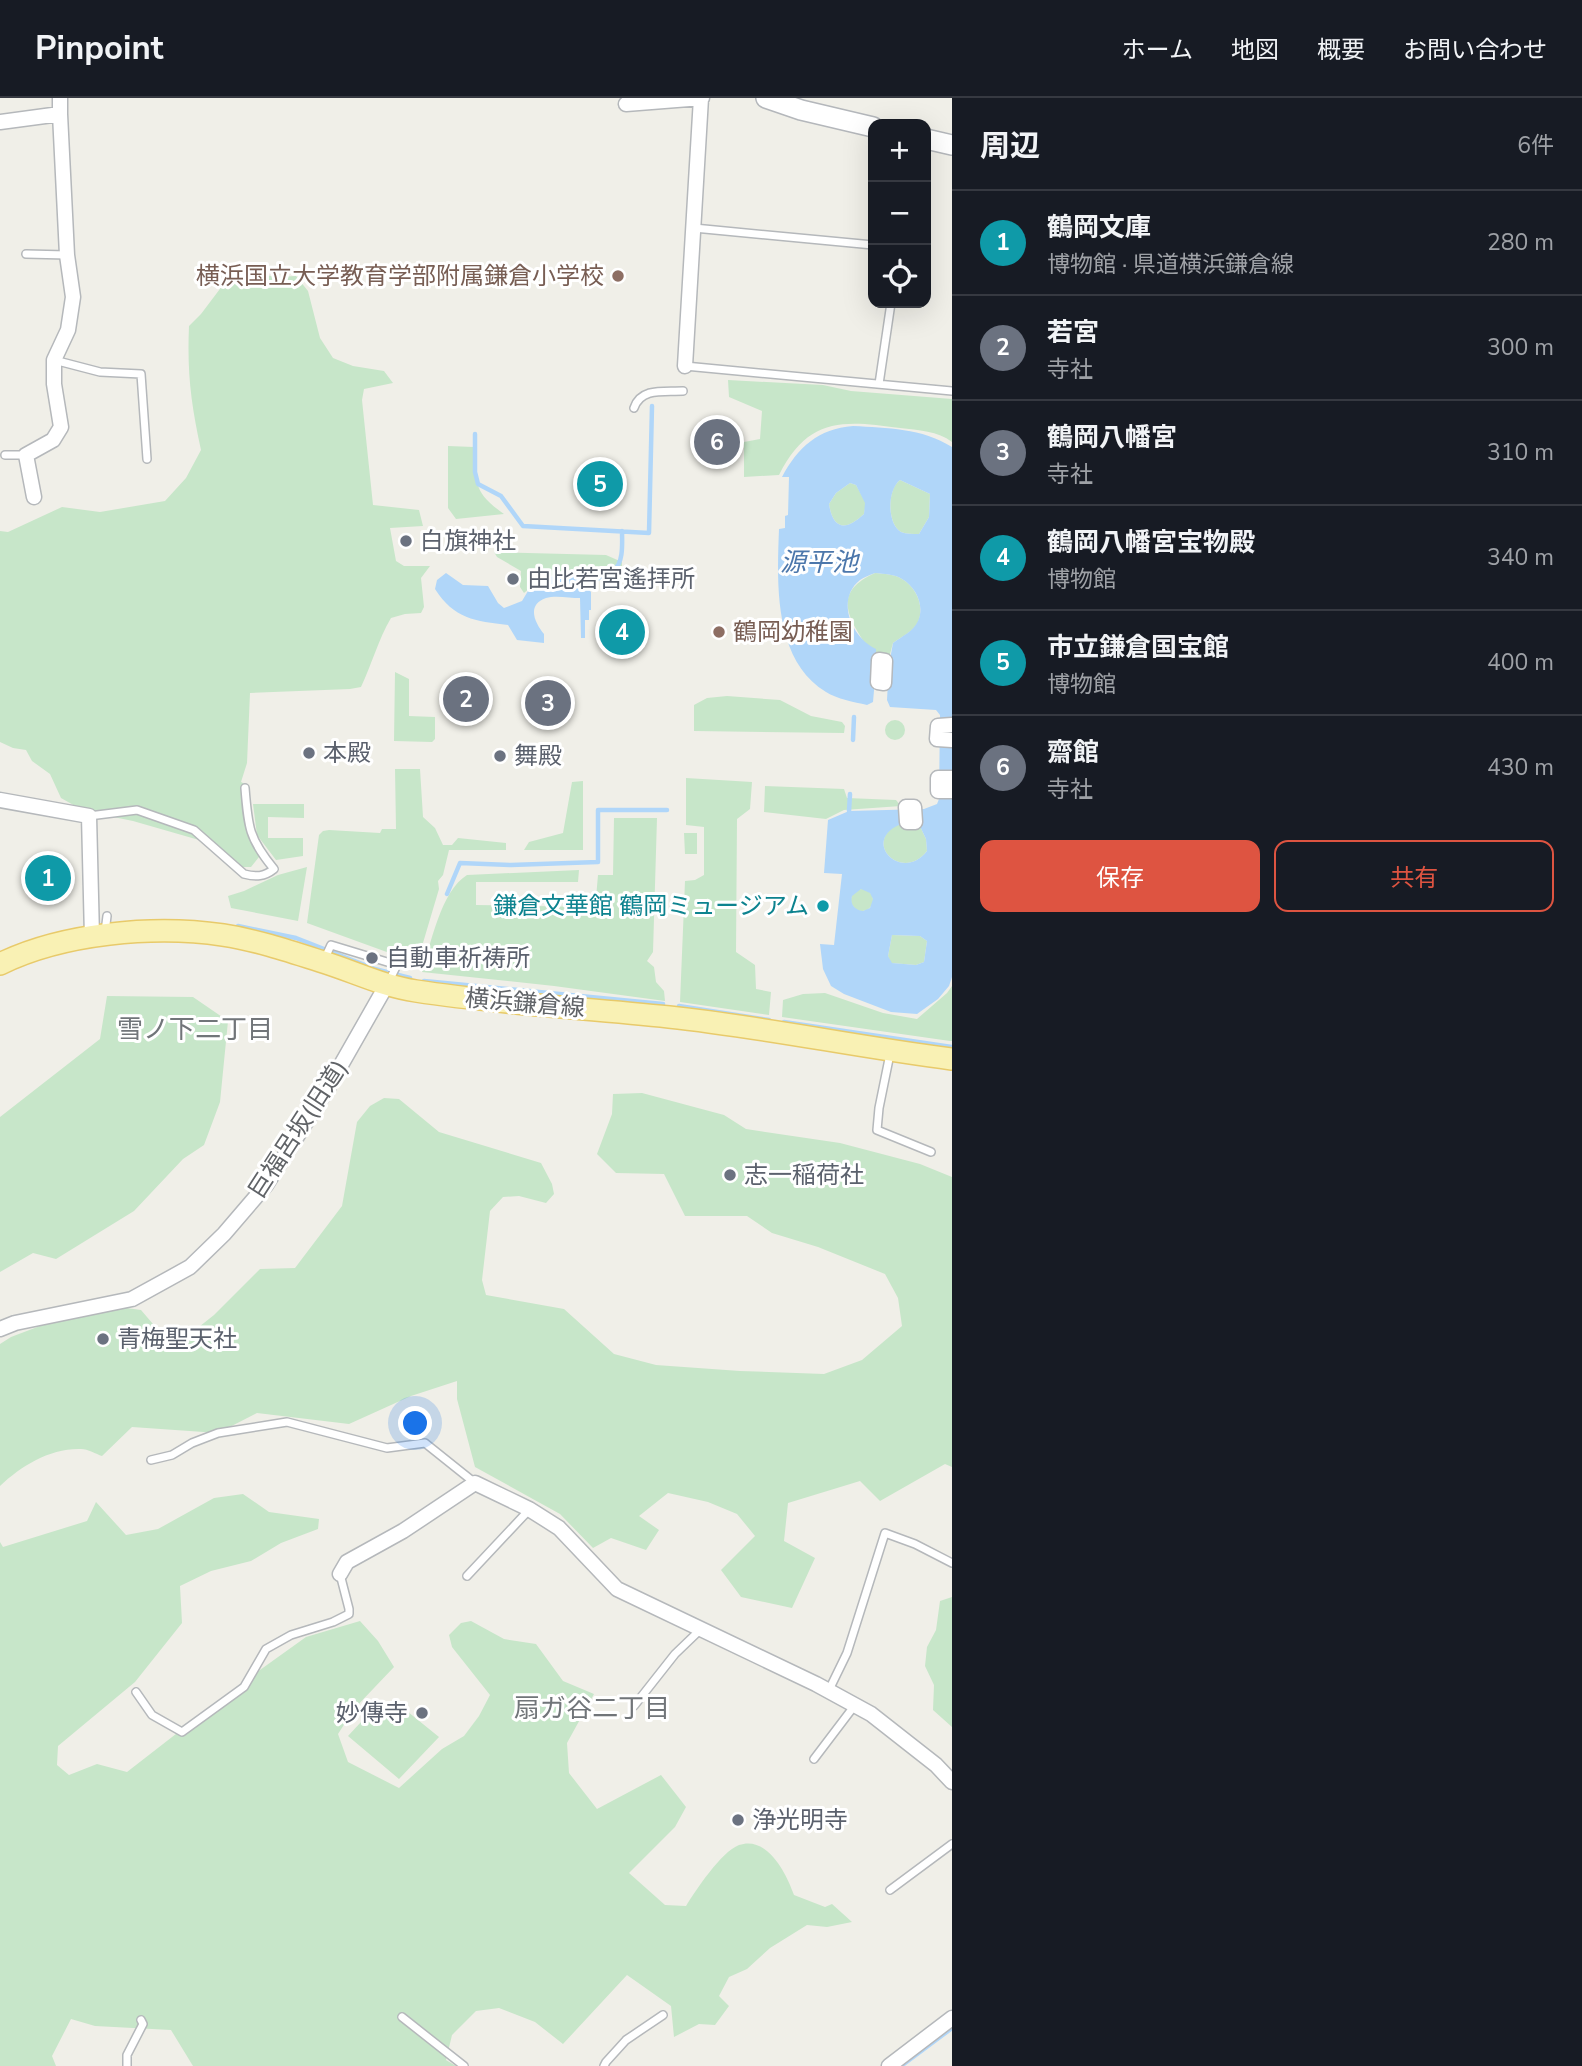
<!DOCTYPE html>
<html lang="ja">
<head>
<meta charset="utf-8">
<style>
	:root { --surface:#171b24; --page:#242831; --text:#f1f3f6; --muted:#9ea1a6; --line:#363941; --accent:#de5441 }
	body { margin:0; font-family:"Nunito Sans","Noto Sans JP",sans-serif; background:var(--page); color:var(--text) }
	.controls { position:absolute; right:21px; top:21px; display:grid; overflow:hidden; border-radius:14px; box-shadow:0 7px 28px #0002 }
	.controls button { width:63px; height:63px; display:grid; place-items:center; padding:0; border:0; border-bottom:2px solid var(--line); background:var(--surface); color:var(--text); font:35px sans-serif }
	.you { position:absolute; left:416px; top:1326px; width:24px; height:24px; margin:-18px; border:5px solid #fff; border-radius:50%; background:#1a73e8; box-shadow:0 0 0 10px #1a73e833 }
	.badge { display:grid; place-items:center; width:46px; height:46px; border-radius:50%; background:var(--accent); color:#fff; font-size:23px; font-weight:700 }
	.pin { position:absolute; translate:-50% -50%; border:4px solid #fff; box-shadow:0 2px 7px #0006 }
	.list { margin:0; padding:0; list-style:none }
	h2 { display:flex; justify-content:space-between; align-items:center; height:91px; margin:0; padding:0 28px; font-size:30px }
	h2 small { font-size:23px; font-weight:400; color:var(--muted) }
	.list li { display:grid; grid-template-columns:46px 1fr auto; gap:21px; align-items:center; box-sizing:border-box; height:105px; padding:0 28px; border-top:2px solid var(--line) }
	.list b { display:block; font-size:26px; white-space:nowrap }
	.list p { margin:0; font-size:23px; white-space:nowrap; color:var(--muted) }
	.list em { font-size:23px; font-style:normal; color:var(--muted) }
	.actions { display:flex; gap:14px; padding:21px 28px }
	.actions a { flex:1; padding:16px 0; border:2px solid var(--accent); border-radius:14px; text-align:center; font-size:24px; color:var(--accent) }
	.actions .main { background:var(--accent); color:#fff }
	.icon { flex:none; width:38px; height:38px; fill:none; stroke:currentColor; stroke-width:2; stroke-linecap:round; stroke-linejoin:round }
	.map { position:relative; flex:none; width:952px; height:1968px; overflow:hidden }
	header { display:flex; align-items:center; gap:42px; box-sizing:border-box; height:98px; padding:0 35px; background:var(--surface); border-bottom:2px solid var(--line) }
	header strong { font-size:33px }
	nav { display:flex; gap:38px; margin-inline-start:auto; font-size:24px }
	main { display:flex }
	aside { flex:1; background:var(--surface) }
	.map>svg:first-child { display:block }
	.green { fill:#c7e6c9 }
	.water { fill:#b0d6f9; fill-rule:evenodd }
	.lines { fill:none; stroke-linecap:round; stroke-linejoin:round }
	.stream { stroke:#b0d6f9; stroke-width:4.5 }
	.lane-casing { stroke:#b5b8bb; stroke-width:10 }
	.street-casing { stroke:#b5b8bb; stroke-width:17 }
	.secondary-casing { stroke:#b4b7bb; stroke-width:22 }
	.primary-casing { stroke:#e8ca6a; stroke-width:24 }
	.lane { stroke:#fff; stroke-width:7 }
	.street { stroke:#fff; stroke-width:14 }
	.secondary { stroke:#fff; stroke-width:19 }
	.primary { stroke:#f9f1b4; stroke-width:21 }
	.education-dot { fill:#8d6e63; stroke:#fff; stroke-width:2.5 }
	.worship-dot { fill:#6b7280; stroke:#fff; stroke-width:2.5 }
	.culture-dot { fill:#0f9aa8; stroke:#fff; stroke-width:2.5 }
	.labels { text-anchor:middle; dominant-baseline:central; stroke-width:6; stroke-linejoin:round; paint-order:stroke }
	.education-label { font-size:24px; fill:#785e54; stroke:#fff; text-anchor:end }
	.worship-label { font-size:24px; fill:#5b616d; stroke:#fff; text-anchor:start }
	.culture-label { font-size:24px; fill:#0d838f; stroke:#fff; text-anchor:end }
	.street-label { font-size:24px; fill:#606367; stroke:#fff }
	.water-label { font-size:26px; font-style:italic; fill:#4c77ab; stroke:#fff }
	.neighbourhood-label { font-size:26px; fill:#717579; stroke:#fff }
</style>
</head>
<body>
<header>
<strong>Pinpoint</strong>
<nav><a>ホーム</a><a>地図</a><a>概要</a><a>お問い合わせ</a></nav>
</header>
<main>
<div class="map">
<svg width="952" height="1968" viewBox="0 0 952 1968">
	<rect width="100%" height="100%" fill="#f0efe8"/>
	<path class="green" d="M235 171 276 179 296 178 308 193 320 240 333 260 353 268 384 273 393 285 364 291 362 302 373 407 419 412 423 428 390 430 396 463 404 468H430L421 480 424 509 421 515 405 516 391 520C378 542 372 566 361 589L350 591 250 595 247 665 241 684 249 688 250 728 263 754 251 769H240L199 742 133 723 84 713 61 700 50 676 32 663 26 652 13 650 0 644V433L8 434 62 409 100 414 165 403 186 380 201 352C191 306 187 275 189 228L201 216Z
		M728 282 823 287 851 293 952 301V344C938 333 918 332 900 330 843 322 808 319 779 377L744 379V344L760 341 762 313 729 299Z
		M448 348 474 349C477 386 472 393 504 416L456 421 448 410Z
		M900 382 930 396 929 419 919 436C913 436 906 436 901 434 887 426 887 391 900 382Z
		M850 385 856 387 866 405 864 416C846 433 833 432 829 406L836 395Z
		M494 454 606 457 622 464V483C602 483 575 474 559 476 546 477 533 487 524 495L520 489 521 473 497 459Z
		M875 475C884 476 894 476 902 481 916 489 925 508 918 524 913 534 902 538 893 545L889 560 876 565C861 533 821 499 875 475Z
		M395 574 409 581V618L435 619V641L432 644 394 643Z
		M727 598 780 602 811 618 842 624 845 628 844 635 694 633V607L707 600Z
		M885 632a10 10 0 1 1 20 0a10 10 0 1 1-20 0Z
		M395 671H420L423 719 435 730 443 747H452L458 740 506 745V752H449L443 777 438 783 439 791 417 865 307 825 319 737 323 733 329 732 380 735 382 731H396Z
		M686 680 752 684 750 711 737 721 736 854 755 867 756 891 771 894 769 917 680 904 685 783 695 782 704 777V729L686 727Z
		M583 683V752H524L529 744 563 735 572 684Z
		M765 688 844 691 847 700 896 702 901 708 844 712 826 721 764 714Z
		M253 706H304V720L268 719V740H303V758L276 762 257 737Z
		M614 720H657L653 854 647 863 654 869 656 884 664 893 665 903 554 888 422 874C431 845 441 793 467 777L579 772 578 784H476V807L585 809 596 800 598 777H613Z
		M917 722 926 741 927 753C903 784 864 747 895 728 901 725 910 724 917 722Z
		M684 735H697V756H685Z
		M307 769 298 823 231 810 228 798 244 793 278 777Z
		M851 802a11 11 0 1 1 22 0a11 11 0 1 1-22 0Z
		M892 837 920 838 927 843 924 864 916 867 891 865 888 858Z
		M952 888V943H950L782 919 783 902 803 896 825 895 883 915 917 921 947 895Z
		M107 898 193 899 228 923 220 1004 204 1047 183 1061 134 1113 56 1161 33 1155 0 1174V1019L100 941Z
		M642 995 724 1017 746 1031 840 1045 920 1066 952 1079V1369L945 1366 880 1403 860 1383 788 1405 784 1443 815 1460 792 1510 741 1499 721 1472 755 1438 737 1416 708 1404 668 1395 639 1418 659 1432 646 1452 611 1440 593 1450 560 1416 475 1369 457 1301V1283L411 1298 349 1326 257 1315 218 1335 132 1329 102 1358C96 1356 88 1351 81 1351 50 1350 21 1368 0 1388V1246L11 1239 40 1228 119 1209 141 1212 165 1240H185L214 1217 260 1171 295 1170 342 1108 357 1024 370 1008 384 1000 399 1001 439 1034 541 1065 552 1086 554 1096 546 1105 519 1098 503 1099 490 1113 482 1182 486 1197 564 1211 614 1256 656 1267 740 1273 824 1276 862 1262 902 1228 898 1200 885 1176 818 1149 772 1135 747 1118H685L664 1076 616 1075 597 1056 612 1016 613 996Z
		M243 1396 269 1414 319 1421 318 1431 281 1445 251 1463 211 1473 180 1488 182 1525 135 1584 58 1648 57 1667 69 1677 97 1666 127 1674 239 1587 306 1539 360 1523 378 1543 394 1569 354 1611 338 1636 348 1664 399 1690 442 1651 464 1638 479 1618 490 1597 452 1549 449 1537 461 1525 471 1523 504 1541 536 1546 563 1583 594 1596 567 1645 569 1675 597 1711 661 1677 686 1709 675 1729 629 1775 665 1807 686 1808C696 1792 721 1754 739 1747 768 1737 787 1777 794 1797L825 1809 832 1806 852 1824 827 1829 807 1827 770 1850 747 1871 729 1879 719 1898 729 1908 715 1927 699 1926 674 1939 671 1908 627 1877 563 1946 535 1924 499 1910 476 1913 452 1937 446 1962 456 1968H193L171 1932 95 1928 71 1921 52 1958 56 1968H0V1444L3 1449 87 1423 96 1404 126 1437 158 1431 214 1400Z
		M952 1499V1629L933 1612 934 1587 925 1568 927 1549 936 1532 940 1503Z
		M397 1605 439 1639 399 1681 348 1638 374 1610Z"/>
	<path class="water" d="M853 328C887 330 922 330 952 349V879L949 888 938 901 917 916 891 914 844 896 831 888 823 871 820 846 834 847 842 776 824 775 828 722 849 713 924 711 937 706 939 701 940 617 936 612 890 609 887 602 888 583 875 581 873 604 867 607C854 604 837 601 826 594 773 562 777 484 779 431L785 430V418L788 417 789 379H782C798 349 818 331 853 328ZM900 382 930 396 929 419 919 436C913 436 906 436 901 434 887 426 887 392 900 382ZM850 385 856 387 865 405 864 416C846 433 833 432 829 406L836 395ZM875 475C884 476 894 476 902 481 916 489 925 508 918 523 913 534 902 538 893 545L889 567 876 565V551C852 540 835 502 860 482 864 479 870 477 875 475ZM917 722 926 741 927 753C903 784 864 747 895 729 901 725 910 724 917 722ZM861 791 870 795 873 801 870 810 863 813C854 812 850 806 852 798ZM892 837 920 838 927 843 924 864 916 867 892 865 888 858Z
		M446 475 463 487 488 488 498 505 504 510 522 503 528 493 545 479 575 477 591 494V512H589V522H585V540H581L580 500C570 500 555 497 546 500 526 507 535 525 544 536V545L517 542 508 527C475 523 454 521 435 491L437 482Z"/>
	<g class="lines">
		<path class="stream" d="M475 336V374L478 386 501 398 523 428 649 435 652 308
			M588 491C599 475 603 481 614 472 624 464 622 444 622 433
			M853 642 854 619
			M849 713 850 696
			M447 796 460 765 511 767 598 764V712H667
			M238 828 296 840 375 871 410 880
			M424 883 663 906
			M679 908 769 922
			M784 924 952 949
			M901 1968 952 1930"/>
		<defs>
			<path id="lane" d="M694 130 873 147
				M26 156 67 157
				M54 262 100 274 141 276 147 361
				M685 268 952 293
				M879 286 891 205
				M634 310C641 289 665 294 683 293
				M5 357H26
				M89 718 137 712 194 732 244 776C256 779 264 779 274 771 249 741 248 729 245 690
				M105 834 107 818
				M325 860 331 847 397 867 388 885
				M890 956 879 1010 877 1032 931 1054
				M151 1362 172 1357 192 1345 218 1335 287 1324 387 1350 425 1345 475 1385
				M467 1478 529 1412
				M829 1592 847 1555 885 1435 915 1446 952 1465
				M136 1594 152 1617 182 1634 244 1589 266 1551 291 1537 333 1524 349 1516V1511L340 1476
				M634 1608 675 1556 700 1532
				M814 1661 855 1607
				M890 1792 952 1746
				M402 1919 464 1968
				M127 1968V1957L143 1926 141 1922
				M604 1968 606 1964 626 1942 663 1917"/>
			<path id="street" d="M626 6 702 0
				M0 24 60 16V0
				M685 268 701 0
				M34 399 26 357 53 342 61 329 54 286V262L68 232 73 199 67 157 60 16
				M879 562 885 563 884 585 878 584Z
				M952 627 938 628 937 641 952 642
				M952 680H938V693H952
				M0 702 89 718 92 839
				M906 709H914L915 724H907Z
				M0 1231 15 1225 132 1201 190 1169 224 1136 266 1087 329 988 386 888
				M340 1476 347 1464 403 1433 475 1385 529 1411 559 1430 617 1491 816 1586 871 1616 936 1667 952 1684
				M889 1968 952 1920"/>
			<path id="secondary" d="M766 0 801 12 873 29
				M926 41 952 47"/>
			<path id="primary" d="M0 866C63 835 154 827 223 837 256 842 289 853 320 863 353 873 382 888 416 893 500 906 585 910 669 919 764 929 857 949 952 961"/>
		</defs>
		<use href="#lane" class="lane-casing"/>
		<use href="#street" class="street-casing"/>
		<use href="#secondary" class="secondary-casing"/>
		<use href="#primary" class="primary-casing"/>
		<use href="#lane" class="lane"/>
		<use href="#street" class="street"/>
		<use href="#secondary" class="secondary"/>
		<use href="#primary" class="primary"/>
	</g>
	<g class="education-dot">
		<circle cx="618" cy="178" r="7"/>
		<circle cx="719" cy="534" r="7"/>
	</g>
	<g class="worship-dot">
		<circle cx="406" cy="443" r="7"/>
		<circle cx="513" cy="481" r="7"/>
		<circle cx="309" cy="655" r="7"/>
		<circle cx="500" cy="658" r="7"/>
		<circle cx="372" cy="860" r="7"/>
		<circle cx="730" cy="1077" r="7"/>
		<circle cx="103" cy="1241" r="7"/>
		<circle cx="422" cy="1615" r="7"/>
		<circle cx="738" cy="1722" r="7"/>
	</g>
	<circle class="culture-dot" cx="823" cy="808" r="7"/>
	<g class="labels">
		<g class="education-label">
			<text x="604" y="178">横浜国立大学教育学部附属鎌倉小学校</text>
			<text x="733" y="534" text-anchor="start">鶴岡幼稚園</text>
		</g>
		<g class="worship-label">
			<text x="420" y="443">白旗神社</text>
			<text x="527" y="481">由比若宮遙拝所</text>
			<text x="323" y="655">本殿</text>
			<text x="514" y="658">舞殿</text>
			<text x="386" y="860">自動車祈祷所</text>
			<text x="744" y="1077">志一稲荷社</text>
			<text x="117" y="1241">青梅聖天社</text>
			<text x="408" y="1615" text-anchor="end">妙傳寺</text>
			<text x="752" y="1722">浄光明寺</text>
		</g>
		<g class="culture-label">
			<text x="809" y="808">鎌倉文華館 鶴岡ミュージアム</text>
		</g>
		<g class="street-label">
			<text transform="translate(525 905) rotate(5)">横浜鎌倉線</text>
			<text transform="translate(298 1031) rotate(-57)">巨福呂坂(旧道)</text>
		</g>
		<g class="water-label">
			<text x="819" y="464">源平池</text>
		</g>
		<g class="neighbourhood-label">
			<text x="195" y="931">雪ノ下二丁目</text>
			<text x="592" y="1610">扇ガ谷二丁目</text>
		</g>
	</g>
</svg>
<div class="controls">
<button>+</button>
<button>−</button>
<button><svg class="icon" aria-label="locate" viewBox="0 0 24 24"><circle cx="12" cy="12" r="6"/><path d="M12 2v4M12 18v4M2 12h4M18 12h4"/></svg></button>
</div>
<div class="you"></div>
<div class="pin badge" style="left:48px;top:780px;background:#0f9aa8">1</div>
<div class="pin badge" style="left:466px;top:601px;background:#6b7280">2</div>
<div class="pin badge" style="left:548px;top:605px;background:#6b7280">3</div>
<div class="pin badge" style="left:622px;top:534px;background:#0f9aa8">4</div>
<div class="pin badge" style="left:600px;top:386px;background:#0f9aa8">5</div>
<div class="pin badge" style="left:717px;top:344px;background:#6b7280">6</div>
</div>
<aside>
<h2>周辺<small>6件</small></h2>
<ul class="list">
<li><span class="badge" style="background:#0f9aa8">1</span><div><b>鶴岡文庫</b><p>博物館 · 県道横浜鎌倉線</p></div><em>280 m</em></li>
<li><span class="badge" style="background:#6b7280">2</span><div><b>若宮</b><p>寺社</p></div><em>300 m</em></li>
<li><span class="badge" style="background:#6b7280">3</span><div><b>鶴岡八幡宮</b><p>寺社</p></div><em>310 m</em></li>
<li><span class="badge" style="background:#0f9aa8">4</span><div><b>鶴岡八幡宮宝物殿</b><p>博物館</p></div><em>340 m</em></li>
<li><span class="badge" style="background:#0f9aa8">5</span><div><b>市立鎌倉国宝館</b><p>博物館</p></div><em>400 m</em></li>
<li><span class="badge" style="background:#6b7280">6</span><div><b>齋館</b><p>寺社</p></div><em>430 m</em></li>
</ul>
<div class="actions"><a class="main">保存</a><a>共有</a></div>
</aside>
</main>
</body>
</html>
